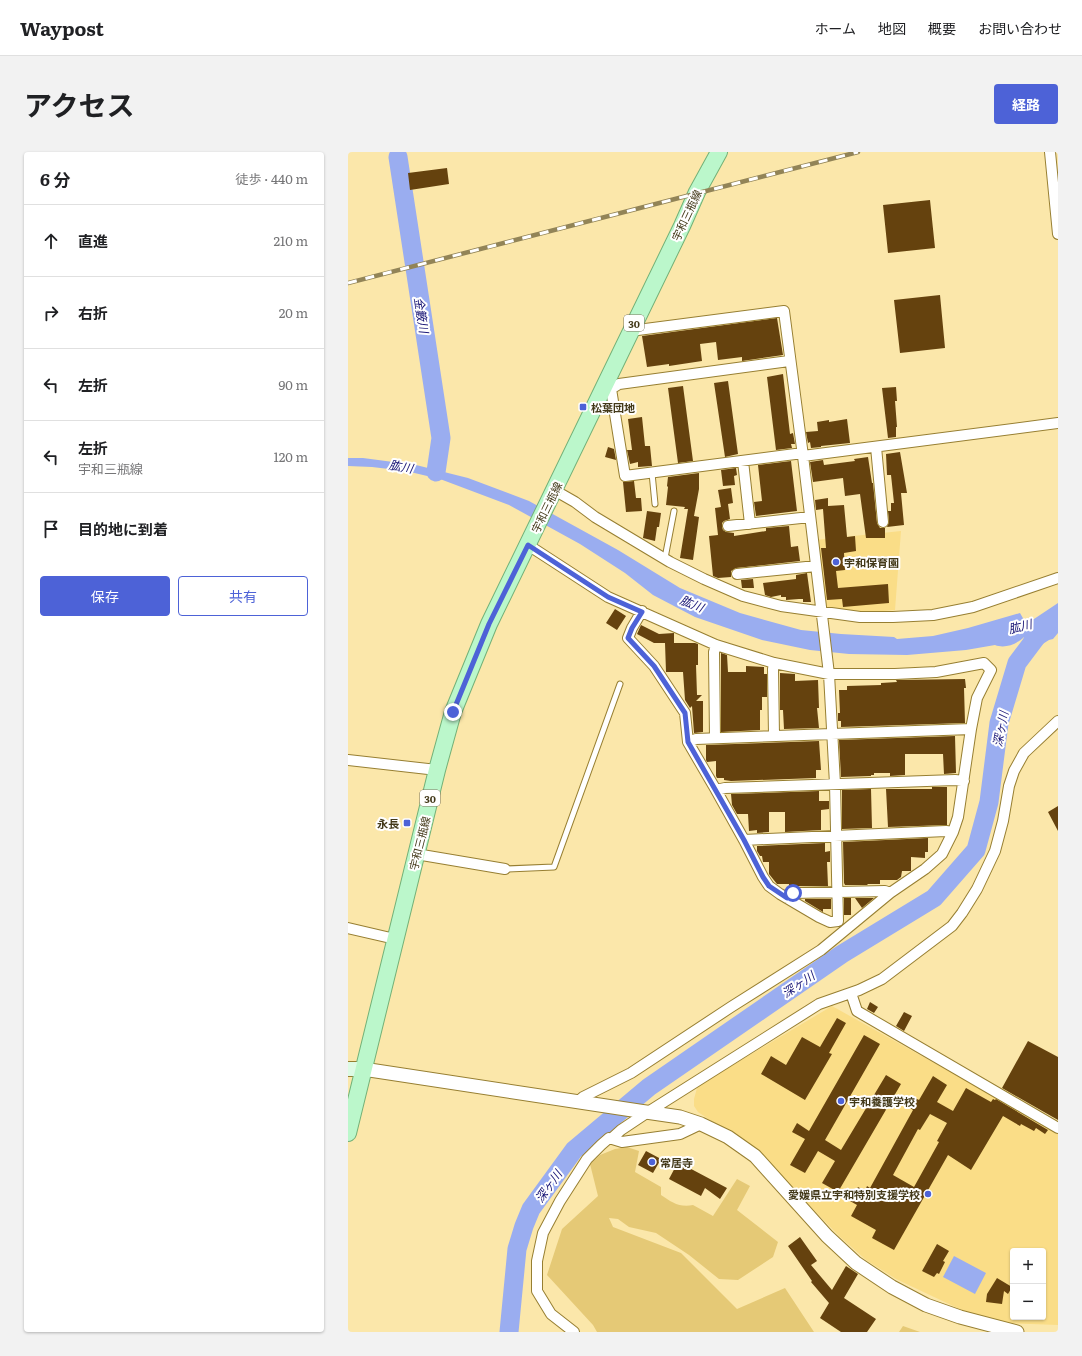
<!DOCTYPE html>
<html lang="ja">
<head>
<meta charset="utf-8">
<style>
	:root { --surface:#fff; --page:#f2f2f2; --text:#202124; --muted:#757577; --line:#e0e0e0; --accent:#4d62d7 }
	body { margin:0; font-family:Literata,"Noto Sans JP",serif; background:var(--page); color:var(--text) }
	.controls { position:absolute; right:12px; bottom:12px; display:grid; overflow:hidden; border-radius:4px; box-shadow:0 1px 3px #0004 }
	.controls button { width:36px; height:36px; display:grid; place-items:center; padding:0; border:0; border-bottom:1px solid var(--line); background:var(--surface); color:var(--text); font:20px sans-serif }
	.stop { position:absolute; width:12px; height:12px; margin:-9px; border:3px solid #4d62d7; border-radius:50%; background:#fff }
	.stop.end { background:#4d62d7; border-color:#fff; box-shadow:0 1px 4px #0008 }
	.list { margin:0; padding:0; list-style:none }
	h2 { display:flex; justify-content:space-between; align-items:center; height:52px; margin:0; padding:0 16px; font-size:17px }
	h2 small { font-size:13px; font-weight:400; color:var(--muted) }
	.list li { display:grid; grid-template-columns:26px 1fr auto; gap:12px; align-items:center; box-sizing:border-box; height:72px; padding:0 16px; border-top:1px solid var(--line) }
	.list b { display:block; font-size:15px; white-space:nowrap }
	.list p { margin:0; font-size:13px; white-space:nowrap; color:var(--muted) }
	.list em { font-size:13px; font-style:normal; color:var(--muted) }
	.actions { display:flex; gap:8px; padding:12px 16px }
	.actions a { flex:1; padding:9px 0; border:1px solid var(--accent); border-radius:4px; text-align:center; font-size:14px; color:var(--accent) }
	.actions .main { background:var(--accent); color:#fff }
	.icon { flex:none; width:22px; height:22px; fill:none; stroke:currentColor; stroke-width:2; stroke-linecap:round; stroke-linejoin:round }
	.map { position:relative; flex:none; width:710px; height:1180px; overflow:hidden; border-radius:4px }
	header { display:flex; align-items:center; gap:24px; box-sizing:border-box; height:56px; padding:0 20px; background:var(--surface); border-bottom:1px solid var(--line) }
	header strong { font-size:19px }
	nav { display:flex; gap:22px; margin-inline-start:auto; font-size:14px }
	.intro { display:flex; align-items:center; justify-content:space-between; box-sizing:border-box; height:96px; padding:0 24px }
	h1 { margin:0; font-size:28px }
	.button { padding:10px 18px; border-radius:4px; background:var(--accent); color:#fff; font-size:14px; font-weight:700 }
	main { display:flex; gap:24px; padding:0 24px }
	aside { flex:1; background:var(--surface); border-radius:4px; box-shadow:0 1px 3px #0004 }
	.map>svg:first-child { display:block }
	.built { fill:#fadd87; fill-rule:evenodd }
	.green { fill:#e5c976 }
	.water { fill:#9aadf0 }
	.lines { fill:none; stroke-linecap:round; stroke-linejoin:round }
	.river { stroke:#9aadf0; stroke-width:19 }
	.building { fill:#65420e; fill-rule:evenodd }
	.service-casing { stroke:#977f32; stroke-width:7 }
	.minor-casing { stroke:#977f32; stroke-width:12 }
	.tertiary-casing { stroke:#977f32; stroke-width:15 }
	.secondary-casing { stroke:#977f32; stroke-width:16 }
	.primary-casing { stroke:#73b177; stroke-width:18 }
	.service { stroke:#fff; stroke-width:5 }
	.minor { stroke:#fff; stroke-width:10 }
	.tertiary { stroke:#fff; stroke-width:13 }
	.secondary { stroke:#ddfbe5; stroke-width:14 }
	.primary { stroke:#bbf7cb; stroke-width:16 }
	.rail-casing { stroke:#928457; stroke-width:4.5 }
	.rail { stroke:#fff; stroke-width:3; stroke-dasharray:9; stroke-linecap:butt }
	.route { stroke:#4d62d7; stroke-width:5 }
	.poi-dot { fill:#4d62d7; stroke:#fff; stroke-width:1.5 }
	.labels { text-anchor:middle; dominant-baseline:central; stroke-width:4; stroke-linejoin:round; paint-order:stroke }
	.shield { fill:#fff; stroke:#7b745e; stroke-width:1 }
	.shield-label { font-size:10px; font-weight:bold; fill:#433919 }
	.street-label { font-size:11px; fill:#433919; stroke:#fff }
	.poi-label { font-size:11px; font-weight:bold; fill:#433919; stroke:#fff; text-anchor:start }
	.water-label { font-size:12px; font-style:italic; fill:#171475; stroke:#fff }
</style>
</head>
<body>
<header>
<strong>Waypost</strong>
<nav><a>ホーム</a><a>地図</a><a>概要</a><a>お問い合わせ</a></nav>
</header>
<div class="intro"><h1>アクセス</h1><a class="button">経路</a></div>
<main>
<aside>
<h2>6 分<small>徒歩 · 440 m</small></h2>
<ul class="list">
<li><svg class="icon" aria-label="ahead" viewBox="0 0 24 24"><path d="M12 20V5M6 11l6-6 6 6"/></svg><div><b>直進</b></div><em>210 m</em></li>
<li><svg class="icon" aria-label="right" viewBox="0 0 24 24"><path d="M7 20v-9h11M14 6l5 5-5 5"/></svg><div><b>右折</b></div><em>20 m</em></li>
<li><svg class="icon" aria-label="left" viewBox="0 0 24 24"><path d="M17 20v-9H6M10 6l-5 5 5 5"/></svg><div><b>左折</b></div><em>90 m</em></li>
<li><svg class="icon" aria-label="left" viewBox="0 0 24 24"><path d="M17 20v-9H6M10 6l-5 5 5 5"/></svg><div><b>左折</b><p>宇和三瓶線</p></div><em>120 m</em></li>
<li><svg class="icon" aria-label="arrive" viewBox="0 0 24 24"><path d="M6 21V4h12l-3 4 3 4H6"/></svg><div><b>目的地に到着</b></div></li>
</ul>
<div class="actions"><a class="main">保存</a><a>共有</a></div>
</aside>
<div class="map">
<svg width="710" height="1180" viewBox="0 0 710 1180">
	<rect width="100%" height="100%" fill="#fbe7aa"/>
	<path class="built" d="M553 379 547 458 513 461 475 455 467 388Z
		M484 854 710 980V1173L658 1171 620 1161 548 1127 518 1108 491 1084 410 1000 350 960 346 954V947L349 936 355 931ZM665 1099H695V1165H665Z"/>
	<path class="green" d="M279 995 291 999 287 1020 313 1035V1043C323 1050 332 1056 345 1053L365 1064 389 1027 402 1034 389 1058 430 1090 425 1105 390 1128 371 1127 341 1103 308 1081 281 1075 270 1067 261 1066 265 1075 333 1101 389 1157 437 1136 466 1180H249L245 1173 199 1123 214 1077 250 1044 242 1012 252 1003 267 997Z
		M555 1174 572 1180H551Z"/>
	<path class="water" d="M0 306H15L68 313 120 326 181 349 270 398 332 436 392 461 453 478 493 482 546 485 549 487 585 484 620 476 672 461 676 468 686 467 710 451V481L705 487 701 488 693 493 675 490 676 485C669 492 657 497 647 493L618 498 559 503 501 502 462 498 414 488 347 465 305 443 277 421 232 392 161 353 92 327 58 319 24 315 0 314Z
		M606 1104 638 1121 627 1142 595 1125Z"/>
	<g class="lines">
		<path class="river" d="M50 5 93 286 88 320
			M161 1180 169 1097 176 1074 183 1057 226 998 301 935 494 802 586 746 628 698 641 650 651 571 669 511 699 471"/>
	</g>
	<path class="building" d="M99 16 101 32 62 38 60 21Z
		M582 48 587 96 540 101 535 53Z
		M592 143 597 196 552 201 546 148Z
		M429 166 435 203 394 209V205L370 208 368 190 352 192 354 209 321 214V212L299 215 294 184Z
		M435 222 442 282 445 281 447 292H443L444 296 428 298 419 225Z
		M380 229 390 302 377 305 366 231Z
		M335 234 345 309 330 311 320 236Z
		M548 235 549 249H547L549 275H548V285L540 286 534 236Z
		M294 265 297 294H302L304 314 290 315V310L282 312 279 298H284L280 267Z
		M499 267 502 291 473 294V295L463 296 462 290 460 291 458 280 470 279 469 270 481 268V270Z
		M260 295 266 297 268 308 257 305Z
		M552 300 559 341H553L556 373 539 375 541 370 540 359H543V351H546L543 323H539L538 302Z
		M520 305 524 331H525L529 371 532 376H537V386H518L512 342 497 344 495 326 465 330 462 310 475 308 476 313 507 309 506 307Z
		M443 309 449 359 408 364 406 350 414 349 410 313Z
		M388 316 389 323 386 324 387 333 375 334 373 318Z
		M351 321V337L346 364 351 365 345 408 332 406 340 357H336L337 355 318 353 320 335 319 334 320 325Z
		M286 329 288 346H293L294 359 278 360 275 330Z
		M383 336 385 351 380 352 382 367 376 369 374 371V375L375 378 378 380 386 381V384L418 379V376L441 374 443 395 450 394 452 409 388 416 383 419V425L370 426 365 424 361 384 370 383 367 356 373 355 370 338Z
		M480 346V354L496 353 499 385 507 384 508 399 496 401 497 418 488 419 490 436 540 432 541 451 495 455 494 447 479 448 473 396H478L475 357 468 358 467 348Z
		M299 359 313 361 311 375H309L307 389 295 386Z
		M459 421 463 450H455V447H451L438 448V445H433V443L423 445 417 443 415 431 448 427V423Z
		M405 427 406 436H394L393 428Z
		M267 457 278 464 269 478 258 471Z
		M293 473 311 482 326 481V491H347L350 492V513H348L349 543H354L348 549H355V580L346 581 344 554 342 556 337 548 335 520H318L317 491H306L289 482Z
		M373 501 379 503 380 520H398V514L416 515V522H419V545H414V558H412V578L373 580Z
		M432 521 447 522V529L470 528 471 556H469L471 576 436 577 435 558H432Z
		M617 527 618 536H616L617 571 493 575V569H490V561H492L491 538H499V534L533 533V531L549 530 548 528Z
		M607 584 608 621 596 622 595 602H557V623L542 624V621H526V623H523V624L493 625 491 588Z
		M471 589 473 618H468V626L383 629 376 628V626H369L368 624V609L359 610 358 608V593Z
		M584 635H599V673L540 675 538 637H584Z
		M523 637 524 676 494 677V638Z
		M471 639V649H481V657L473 658V678L437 680V660H421V680L409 681V678L401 679 400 662H389L384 653 383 642Z
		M710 654V679L700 660Z
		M580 686V700H577V706L563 705V719H554L553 725 549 728H532V732H519L520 733H497L496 731 495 690Z
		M477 691V700L482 699V710H479L480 734H445L441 736V732H429L421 722V710H415L414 704H412L409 699V694Z
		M496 746H503V763H496Z
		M507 746H526L514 756Z
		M457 747H483V757H475V760L457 749Z
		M522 850 530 855 526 861 519 857Z
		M556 860 564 864 556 879 548 874Z
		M489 866 498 871 481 901 484 902 457 948 413 922 423 904 438 913 454 885 472 895Z
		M516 883 532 892 477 988 493 998 538 923 553 932 490 1040 474 1031 487 1009 470 999 457 1021 442 1013 457 987 444 980 449 971 461 979Z
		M680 889 710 905V968L654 936Z
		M585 924 599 933 589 950 605 959 618 936 643 950 645 947 647 948 648 947 700 978 697 982 688 976 686 979 673 972 672 974 655 964 623 1018 600 1003 546 1098 524 1086 528 1078 503 1064 509 1053 502 1049 510 1035 517 1039 519 1034 522 1036 565 958 561 955 567 946 571 948ZM582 962 599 971 589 989 591 990 566 1035 545 1023 570 977 572 978Z
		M298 999 313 1007 305 1021 290 1013Z
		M330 1010 379 1036 372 1047 357 1036 353 1044 321 1027Z
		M452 1085 469 1109 463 1113 484 1138 498 1114 510 1122 496 1146 528 1167 519 1180H493L472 1166 481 1151 463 1130 464 1129 440 1094Z
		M589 1092 601 1099 595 1109 597 1110 591 1122 589 1121 586 1125 574 1119Z
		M649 1126 664 1135 660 1142 656 1139 654 1152 638 1150 639 1142Z"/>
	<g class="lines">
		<defs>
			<path id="service" d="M304 321 307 352
				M317 406 326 359
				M157 717 206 715 272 532"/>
			<path id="minor" d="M702 0 710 82
				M282 179 436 159 455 304 481 522 487 632 490 769 482 770 471 765 432 742 421 734 415 725 396 688 368 638
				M257 235 263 237 271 232 441 209
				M263 237 277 324 455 301
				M528 295 535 370
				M455 304 710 271
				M395 309 402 372
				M206 338 227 350 247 365 322 410 356 427 395 444 433 454 512 465H545L585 463 625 455 710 426
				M380 374 462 365
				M180 393 260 445 368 493 426 511 481 522H547L588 520 636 511 643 518 629 546 623 577 610 665 605 680 594 702 577 717 542 741 473 798 383 855 283 921 235 945 229 950
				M389 422 468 414
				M294 459 284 476 280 486 306 514 337 561 340 590 368 638 377 636 607 628 616 629
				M426 511 425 517 426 584
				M367 586 366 500 368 493
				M340 590 348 587 623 577
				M0 608 89 618
				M396 688 598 679 605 680
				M68 702 157 717
				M439 746 445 741 537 739 542 741
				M0 776 47 787
				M503 841 509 859 710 976
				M263 987 273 978 300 960 471 852 511 838 534 827 604 774 614 761 629 737 647 699 655 669 661 634 666 619 676 601 710 569
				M226 1180 203 1162 189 1139V1109L195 1081 212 1049 239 1007 253 993 261 986 274 990 332 982 353 972"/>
			<path id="tertiary" d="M15 917 291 959 332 965 353 972 380 985 407 1004 479 1084 508 1111 544 1135 578 1153 612 1165 669 1180"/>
			<path id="secondary" d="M0 917H15"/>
			<path id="primary" d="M0 981 89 618 105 560 141 472 334 74 349 40 371 0"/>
		</defs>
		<use href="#service" class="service-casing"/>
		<use href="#minor" class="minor-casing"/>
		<use href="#tertiary" class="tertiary-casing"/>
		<use href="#secondary" class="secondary-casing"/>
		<use href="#primary" class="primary-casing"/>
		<use href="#service" class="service"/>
		<use href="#minor" class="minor"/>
		<use href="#tertiary" class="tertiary"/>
		<use href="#secondary" class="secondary"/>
		<use href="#primary" class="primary"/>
		<defs>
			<path id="rail" d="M0 131 510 0"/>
		</defs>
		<use href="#rail" class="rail-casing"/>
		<use href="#rail" class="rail"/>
	</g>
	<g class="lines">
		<path class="route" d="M105 560 141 472 180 393 260 445 294 460 284 476 280 486 306 514 337 561 340 590 396 688 415 725 421 734 439 746 445 741"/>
	</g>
	<g class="poi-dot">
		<rect x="231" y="251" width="8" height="8" rx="2"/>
		<circle cx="488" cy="410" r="4"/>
		<rect x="55" y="667" width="8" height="8" rx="2"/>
		<circle cx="493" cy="949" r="4"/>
		<circle cx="304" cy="1010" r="4"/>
		<circle cx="580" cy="1042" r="4"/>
	</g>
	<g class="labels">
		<g class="shield">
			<rect x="276" y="163" width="20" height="16" rx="3"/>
			<rect x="72" y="638" width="20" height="16" rx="3"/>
		</g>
		<g class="shield-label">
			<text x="286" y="171">30</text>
			<text x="82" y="646">30</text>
		</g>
		<g class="street-label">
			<text transform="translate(338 63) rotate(-65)">宇和三瓶線</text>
			<text transform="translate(198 355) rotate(-64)">宇和三瓶線</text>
			<text transform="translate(71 691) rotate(-76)">宇和三瓶線</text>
		</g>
		<g class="poi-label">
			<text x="243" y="255">松葉団地</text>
			<text x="496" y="410">宇和保育園</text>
			<text x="51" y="671" text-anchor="end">永長</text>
			<text x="501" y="949">宇和養護学校</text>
			<text x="312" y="1010">常居寺</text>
			<text x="572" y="1042" text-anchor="end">愛媛県立宇和特別支援学校</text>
		</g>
		<g class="water-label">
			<text transform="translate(74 163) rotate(81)">金籔川</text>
			<text transform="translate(53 314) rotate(10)">肱川</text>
			<text transform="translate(344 451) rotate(22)">肱川</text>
			<text transform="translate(672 474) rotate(-13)">肱川</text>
			<text transform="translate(652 577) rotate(-79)">深ヶ川</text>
			<text transform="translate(450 832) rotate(-34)">深ヶ川</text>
			<text transform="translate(200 1034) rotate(-54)">深ヶ川</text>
		</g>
	</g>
</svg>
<div class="controls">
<button>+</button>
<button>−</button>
</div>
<div class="stop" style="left:445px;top:741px"></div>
<div class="stop end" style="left:105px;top:560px"></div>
</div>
</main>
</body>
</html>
